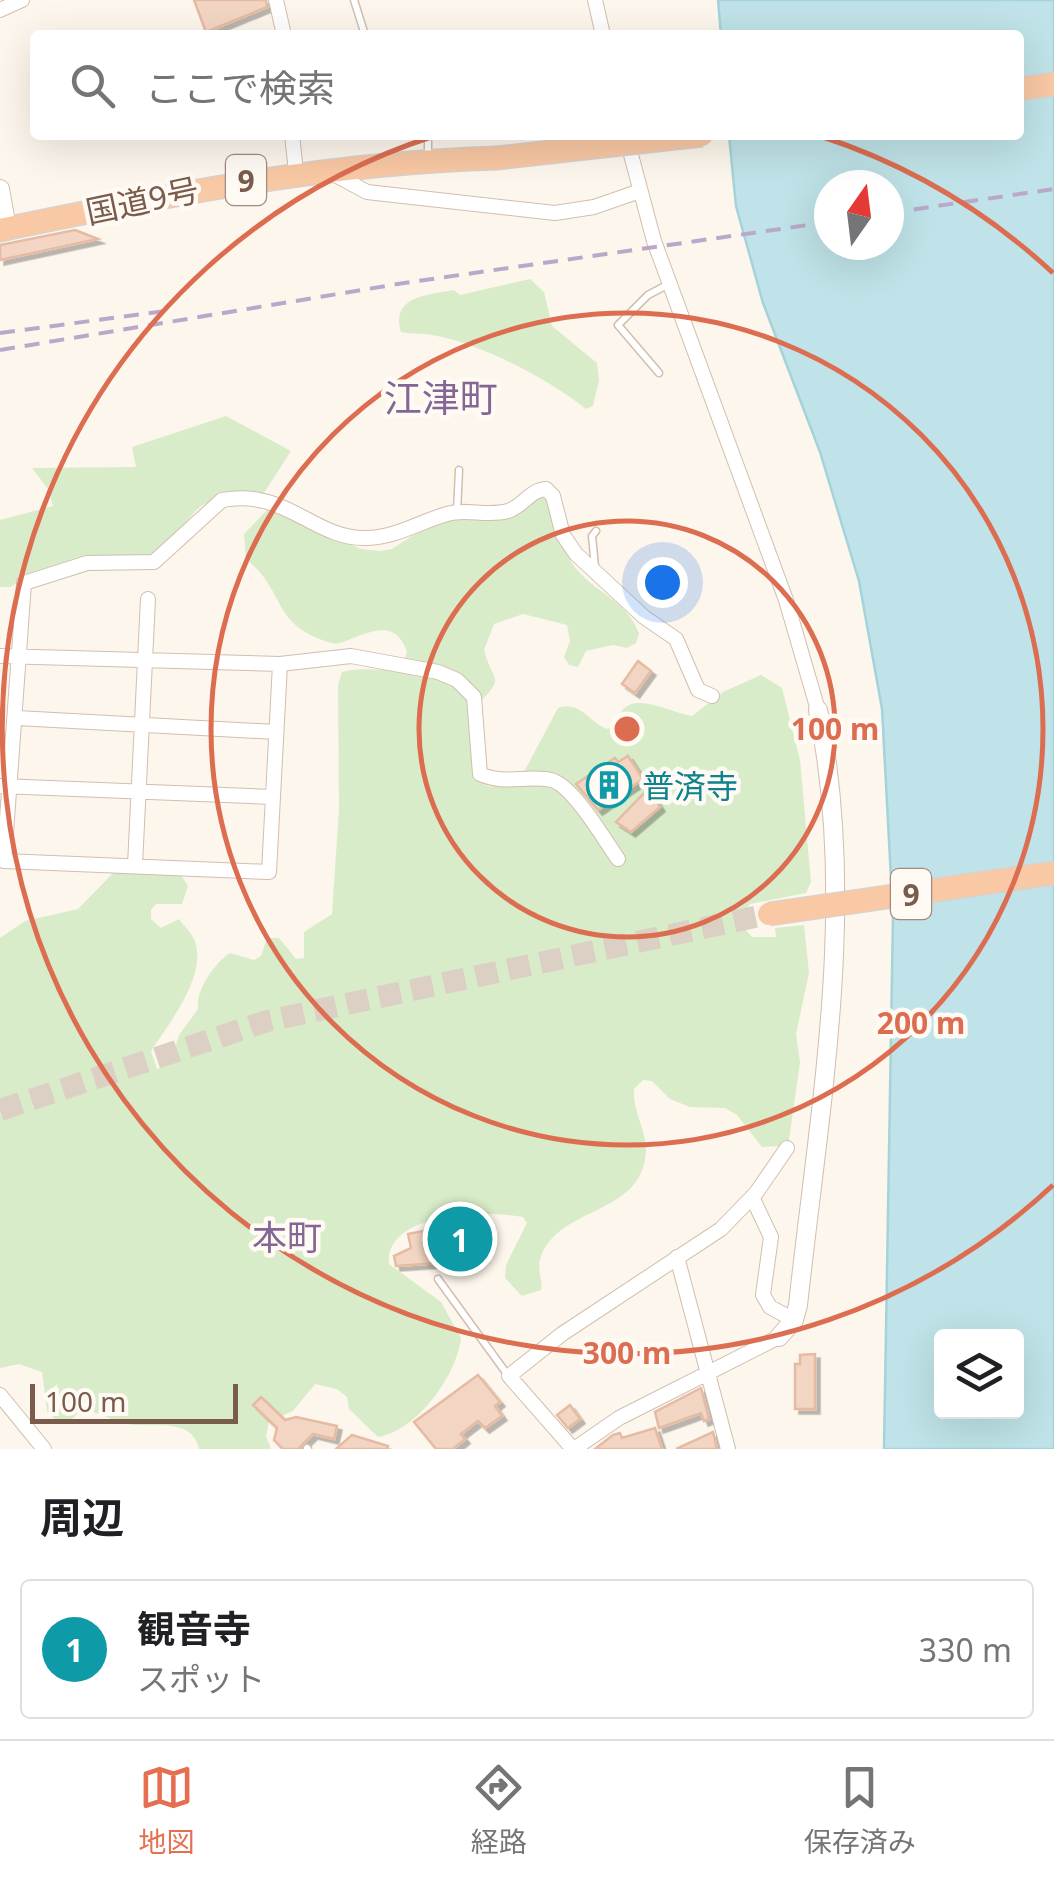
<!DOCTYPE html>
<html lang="ja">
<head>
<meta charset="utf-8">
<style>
	:root { --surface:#fff; --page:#f6f6f6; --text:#202124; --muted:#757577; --line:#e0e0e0; --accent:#e76f51 }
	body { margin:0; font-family:"Noto Sans","Noto Sans JP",sans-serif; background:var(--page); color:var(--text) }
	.controls { position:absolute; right:30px; bottom:30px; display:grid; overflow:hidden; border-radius:10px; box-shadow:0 10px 40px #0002 }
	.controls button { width:90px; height:90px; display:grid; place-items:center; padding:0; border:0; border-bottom:2px solid var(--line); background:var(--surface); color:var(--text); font:50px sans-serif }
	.compass { position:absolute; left:814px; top:170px; width:90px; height:90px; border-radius:50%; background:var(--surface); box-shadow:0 10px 40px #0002; rotate:14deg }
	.scale { position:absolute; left:30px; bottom:25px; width:208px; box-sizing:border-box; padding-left:10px; border:5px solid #7a5c4d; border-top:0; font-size:28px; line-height:35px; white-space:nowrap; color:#7a5c4d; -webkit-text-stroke:8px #fffaf3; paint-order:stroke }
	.you { position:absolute; left:662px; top:582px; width:35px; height:35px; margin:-25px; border:8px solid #fff; border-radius:50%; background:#1a73e8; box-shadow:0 0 0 15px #1a73e833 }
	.badge { display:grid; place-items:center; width:65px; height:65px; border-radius:50%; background:var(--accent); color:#fff; font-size:32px; font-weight:700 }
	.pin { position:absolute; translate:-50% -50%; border:5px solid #fff; box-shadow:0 2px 10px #0006 }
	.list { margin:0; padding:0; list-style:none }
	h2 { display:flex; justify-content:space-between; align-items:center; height:130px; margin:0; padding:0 40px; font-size:42px }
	h2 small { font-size:32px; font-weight:400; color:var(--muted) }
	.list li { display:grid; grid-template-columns:65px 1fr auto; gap:30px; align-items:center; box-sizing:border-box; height:140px; margin:0 20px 20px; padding:0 20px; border:2px solid var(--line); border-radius:10px }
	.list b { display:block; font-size:38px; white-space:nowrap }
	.list p { margin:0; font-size:32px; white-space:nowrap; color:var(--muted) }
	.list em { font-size:32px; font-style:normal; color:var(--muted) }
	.icon { flex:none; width:55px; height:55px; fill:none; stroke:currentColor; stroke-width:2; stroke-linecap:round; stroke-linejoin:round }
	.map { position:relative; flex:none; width:1054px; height:1449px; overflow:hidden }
	.search { position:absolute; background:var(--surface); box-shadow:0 10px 40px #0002; left:30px; right:30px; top:30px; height:110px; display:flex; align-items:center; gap:25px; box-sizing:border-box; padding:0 35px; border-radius:10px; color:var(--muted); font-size:38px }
	.sheet { height:290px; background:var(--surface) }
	nav { display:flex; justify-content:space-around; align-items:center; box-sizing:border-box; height:140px; border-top:2px solid var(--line); background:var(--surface); font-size:28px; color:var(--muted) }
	nav a { display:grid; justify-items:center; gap:5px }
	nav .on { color:var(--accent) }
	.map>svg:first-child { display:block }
	.green { fill:#d8ecc9 }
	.water { fill:#bfe3e8; stroke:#a5d3da; stroke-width:2.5; fill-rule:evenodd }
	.building { fill:#f3d5c3; stroke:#e6bba3; stroke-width:2.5; filter:url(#shadow) }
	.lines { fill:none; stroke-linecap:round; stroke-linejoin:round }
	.trunk-tunnel { stroke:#dcd0c4; stroke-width:22; stroke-dasharray:22 11; stroke-linecap:butt }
	.service-casing { stroke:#d1beb0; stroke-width:9 }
	.minor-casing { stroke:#d1beb0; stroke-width:16 }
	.tertiary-casing { stroke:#d1beb0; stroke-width:20 }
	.secondary-casing { stroke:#d6c0b0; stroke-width:20 }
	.trunk-casing { stroke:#dad1cd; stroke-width:25 }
	.service { stroke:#fff; stroke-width:6 }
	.minor { stroke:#fff; stroke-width:14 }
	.tertiary { stroke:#fff; stroke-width:18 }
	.secondary { stroke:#fff; stroke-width:18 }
	.trunk { stroke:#f9c8a4; stroke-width:22 }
	.rail { stroke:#b9a8c9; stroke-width:4; stroke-dasharray:15 10; stroke-linecap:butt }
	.trunk-bridge-casing { stroke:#dad1cd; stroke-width:25; stroke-linecap:butt }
	.trunk-bridge { stroke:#f9c8a4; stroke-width:22 }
	.ring { fill:none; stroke:#dc6d51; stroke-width:5 }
	.labels { text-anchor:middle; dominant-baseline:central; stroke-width:9; stroke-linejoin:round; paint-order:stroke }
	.shield { fill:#fffaf3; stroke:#a28b7f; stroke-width:2.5 }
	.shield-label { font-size:30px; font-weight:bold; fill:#7a5c4d }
	.street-label { font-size:32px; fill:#7a5c4d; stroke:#fffaf3 }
	.culture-label { font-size:32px; fill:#0d838f; stroke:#fffaf3; text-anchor:start }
	.neighbourhood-label { font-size:35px; fill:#846695; stroke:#fffaf3 }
	.quarter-label { font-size:38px; fill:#846695; stroke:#fffaf3 }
	.centre { fill:#dc6d51; stroke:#fffaf3; stroke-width:5 }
	.ring-label { font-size:30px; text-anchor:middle; font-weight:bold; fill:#dc6d51; stroke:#fffaf3; stroke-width:9; stroke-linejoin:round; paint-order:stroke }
</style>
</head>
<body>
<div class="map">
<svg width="1054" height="1449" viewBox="0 0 1054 1449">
	<defs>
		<filter id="shadow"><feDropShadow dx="4.5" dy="4.5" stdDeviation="0" flood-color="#0004"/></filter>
	</defs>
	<rect width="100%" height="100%" fill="#fdf6ec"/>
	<path class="green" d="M530 279 544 292 552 326 597 363 599 380 593 406 586 409C549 379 480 343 432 335 421 333 411 334 401 332 390 296 428 295 454 290L460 295Z
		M226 416 291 451 262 496C168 489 200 543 146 557 134 560 119 555 106 556 77 559 32 568 11 587H0V520L53 506 48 489 32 468 136 467 132 447Z
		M547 492C555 517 561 553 579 572 600 595 628 602 639 634L636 643 627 648 613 645 586 651 578 667 569 665 564 657 570 641 567 625 523 614 494 624 484 650C494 687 507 673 474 709L473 779 490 787 525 770 558 708C582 701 588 722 607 729L616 725C624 684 667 712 692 716L723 692 761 675 782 688 800 760 811 882 806 893 750 904 742 914V926L752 937H776L775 928 804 925 809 973 796 1034 800 1062 789 1140 783 1146 762 1147 737 1115 725 1108 690 1107 670 1099 652 1081 643 1080 634 1089C632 1116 652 1135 644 1164 631 1216 554 1209 540 1260 537 1271 543 1279 541 1290L522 1296 505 1278 506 1265 527 1223 523 1217C487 1210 385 1211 389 1264L441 1302 461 1338C457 1375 417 1431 378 1437L349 1409 347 1397 337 1389 315 1384 293 1411 269 1422 266 1436 271 1449H199C192 1415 151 1429 128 1424 111 1421 99 1411 81 1410L68 1423 56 1420 47 1411 42 1372 19 1364 0 1368V938L25 921 78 909 117 869 181 875 188 886 182 904H156L151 910V919L161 928 179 919C183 925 191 932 194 939 209 974 169 1023 151 1051L157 1069 170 1064 179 1035 198 1009C196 989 214 964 230 953L254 960 261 956 267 938H279L296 959 304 958V932L332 914 339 810 338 685 342 672C362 666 380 672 401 668L407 652C394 612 360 638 336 644 269 627 288 592 246 559L244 534 270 507 361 549 380 551 392 549 427 526 460 516 483 521Z"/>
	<path class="water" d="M718 0H1054V1449H884L893 916 882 709 859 581 820 452 763 303 736 206 729 135H1019V35H721ZM829 185H889V245H829ZM942 1336H1016V1412H942Z"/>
	<path class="building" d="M194 0H266L267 7 206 32Z
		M75 230 98 239 0 260V245Z
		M638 661 651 671 635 693 622 684Z
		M628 756 643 779 598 810 576 784 615 758 618 762Z
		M648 789 660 807 631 832 616 822Z
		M470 1218 472 1233 483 1232 485 1245 436 1258 437 1263 396 1266 394 1256 411 1248 408 1234 434 1229 433 1224Z
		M815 1354V1409H795V1364H800V1355Z
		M478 1375 500 1402 495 1406 502 1416 485 1428 478 1421 461 1434 465 1439 453 1449H436L414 1422Z
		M701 1388 709 1419 704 1421 701 1413 659 1428 655 1412Z
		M261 1397 285 1420 296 1417 337 1426 334 1439 313 1434 298 1449H283L274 1440 277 1428 253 1405Z
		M570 1405 580 1419 568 1428 557 1415Z
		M655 1428 662 1449H595L613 1435 620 1433 622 1438Z
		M713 1432 717 1449H676Z
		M352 1435 388 1446 387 1449H336Z"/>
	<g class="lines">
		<path class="trunk-tunnel" d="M0 1110 267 1021 769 914"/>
		<defs>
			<path id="service" d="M354 0 365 35
				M428 135V159
				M659 373 618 325 648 295 669 284
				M457 512 459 470
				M595 567 592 536 596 531
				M438 1279 507 1374
				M307 1448 308 1449"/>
			<path id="minor" d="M276 0 284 35
				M595 0 603 35
				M0 10 22 0
				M292 135 296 172
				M626 136 654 241 786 600 818 710
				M330 172 367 192 555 213 594 207 640 191
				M0 656 280 664 351 656 438 672 457 680 474 697 480 774C504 785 527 775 551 780 573 785 605 841 618 859
				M280 664 269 872 4 861 24 583 87 563 154 562 222 500C287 488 314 540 367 538 397 537 419 522 447 514 466 508 487 517 508 511 523 506 530 490 546 489L553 496 563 535 576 554 644 617 676 639 698 690 712 696
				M17 718 276 732
				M0 786 272 797
				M135 865 148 599
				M752 1197 771 1237 763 1295 770 1307 794 1320
				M677 1257 728 1449
				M0 1395 44 1449
				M573 1449 509 1376 562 1334 721 1229 756 1193 787 1148
				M574 1449 619 1418 779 1337"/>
			<path id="tertiary" d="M779 1337 794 1320 798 1305C819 1110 858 905 818 710"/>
			<path id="secondary" d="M0 189 7 228"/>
			<path id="trunk" d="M1019 89 1054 84
				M0 230C168 195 324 163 497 158"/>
		</defs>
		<use href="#service" class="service-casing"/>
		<use href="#minor" class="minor-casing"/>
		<use href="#tertiary" class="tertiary-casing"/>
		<use href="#secondary" class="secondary-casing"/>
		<use href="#trunk" class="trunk-casing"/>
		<use href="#service" class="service"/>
		<use href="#minor" class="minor"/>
		<use href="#tertiary" class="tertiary"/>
		<use href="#secondary" class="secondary"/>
		<use href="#trunk" class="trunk"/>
		<path class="rail" d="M889 213 1054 189
			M0 333 173 310
			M0 350 404 283 829 222"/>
		<defs>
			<path id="trunk-bridge" d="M497 158 702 135
				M769 914 1054 873"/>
		</defs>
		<use href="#trunk-bridge" class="trunk-bridge-casing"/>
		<use href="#trunk-bridge" class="trunk-bridge"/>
	</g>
	<g class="ring">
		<circle cx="627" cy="729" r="208"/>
		<circle cx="627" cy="729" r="416"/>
		<path d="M1053 1185A624 624 0 1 1 434 136M820 136A624 624 0 0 1 1053 273"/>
	</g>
	<defs>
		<symbol id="building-ring" viewBox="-11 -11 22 22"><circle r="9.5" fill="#fffaf3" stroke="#0f9aa8" stroke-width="1.5"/><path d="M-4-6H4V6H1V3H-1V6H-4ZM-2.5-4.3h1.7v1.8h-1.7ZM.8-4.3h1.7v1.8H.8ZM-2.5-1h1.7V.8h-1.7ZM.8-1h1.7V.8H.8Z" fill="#0f9aa8"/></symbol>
	</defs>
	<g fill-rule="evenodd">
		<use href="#building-ring" x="584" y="760" width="50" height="50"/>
	</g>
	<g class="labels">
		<g class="shield">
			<rect x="226" y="155" width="40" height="50" rx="8"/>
			<rect x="891" y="869" width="40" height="50" rx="8"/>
		</g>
		<g class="shield-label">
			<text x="246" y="180">9</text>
			<text x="911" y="894">9</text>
		</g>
		<g class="street-label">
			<text transform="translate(142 200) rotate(-12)">国道9号</text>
		</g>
		<g class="culture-label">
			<text x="642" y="785">普済寺</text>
		</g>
		<g class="neighbourhood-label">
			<text x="287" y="1236">本町</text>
		</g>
		<g class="quarter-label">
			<text x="441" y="397">江津町</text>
		</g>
	</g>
	<circle cx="627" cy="729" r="15" class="centre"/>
	<g class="ring-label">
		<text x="835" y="740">100 m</text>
		<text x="921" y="1034">200 m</text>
		<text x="627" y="1364">300 m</text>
	</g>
</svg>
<div class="controls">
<button><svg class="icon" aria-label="layers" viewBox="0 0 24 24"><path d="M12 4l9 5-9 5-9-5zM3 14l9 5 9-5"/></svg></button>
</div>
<svg class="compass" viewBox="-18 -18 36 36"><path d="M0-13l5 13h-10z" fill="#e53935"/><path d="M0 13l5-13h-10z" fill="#757577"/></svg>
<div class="scale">100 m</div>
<div class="you"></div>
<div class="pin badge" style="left:460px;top:1239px;background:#0f9aa8">1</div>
<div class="search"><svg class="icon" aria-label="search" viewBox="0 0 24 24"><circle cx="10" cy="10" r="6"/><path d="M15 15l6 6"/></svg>ここで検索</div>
</div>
<section class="sheet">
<h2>周辺<small></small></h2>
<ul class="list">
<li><span class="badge" style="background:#0f9aa8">1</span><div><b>観音寺</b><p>スポット</p></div><em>330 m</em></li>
</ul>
</section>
<nav>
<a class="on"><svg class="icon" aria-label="map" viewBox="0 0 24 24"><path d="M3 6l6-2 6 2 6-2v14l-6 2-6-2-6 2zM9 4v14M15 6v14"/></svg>地図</a>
<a><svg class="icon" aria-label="directions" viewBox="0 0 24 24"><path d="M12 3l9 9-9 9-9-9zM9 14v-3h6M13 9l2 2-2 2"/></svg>経路</a>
<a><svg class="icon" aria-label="saved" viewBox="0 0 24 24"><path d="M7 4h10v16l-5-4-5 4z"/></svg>保存済み</a>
</nav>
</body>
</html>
